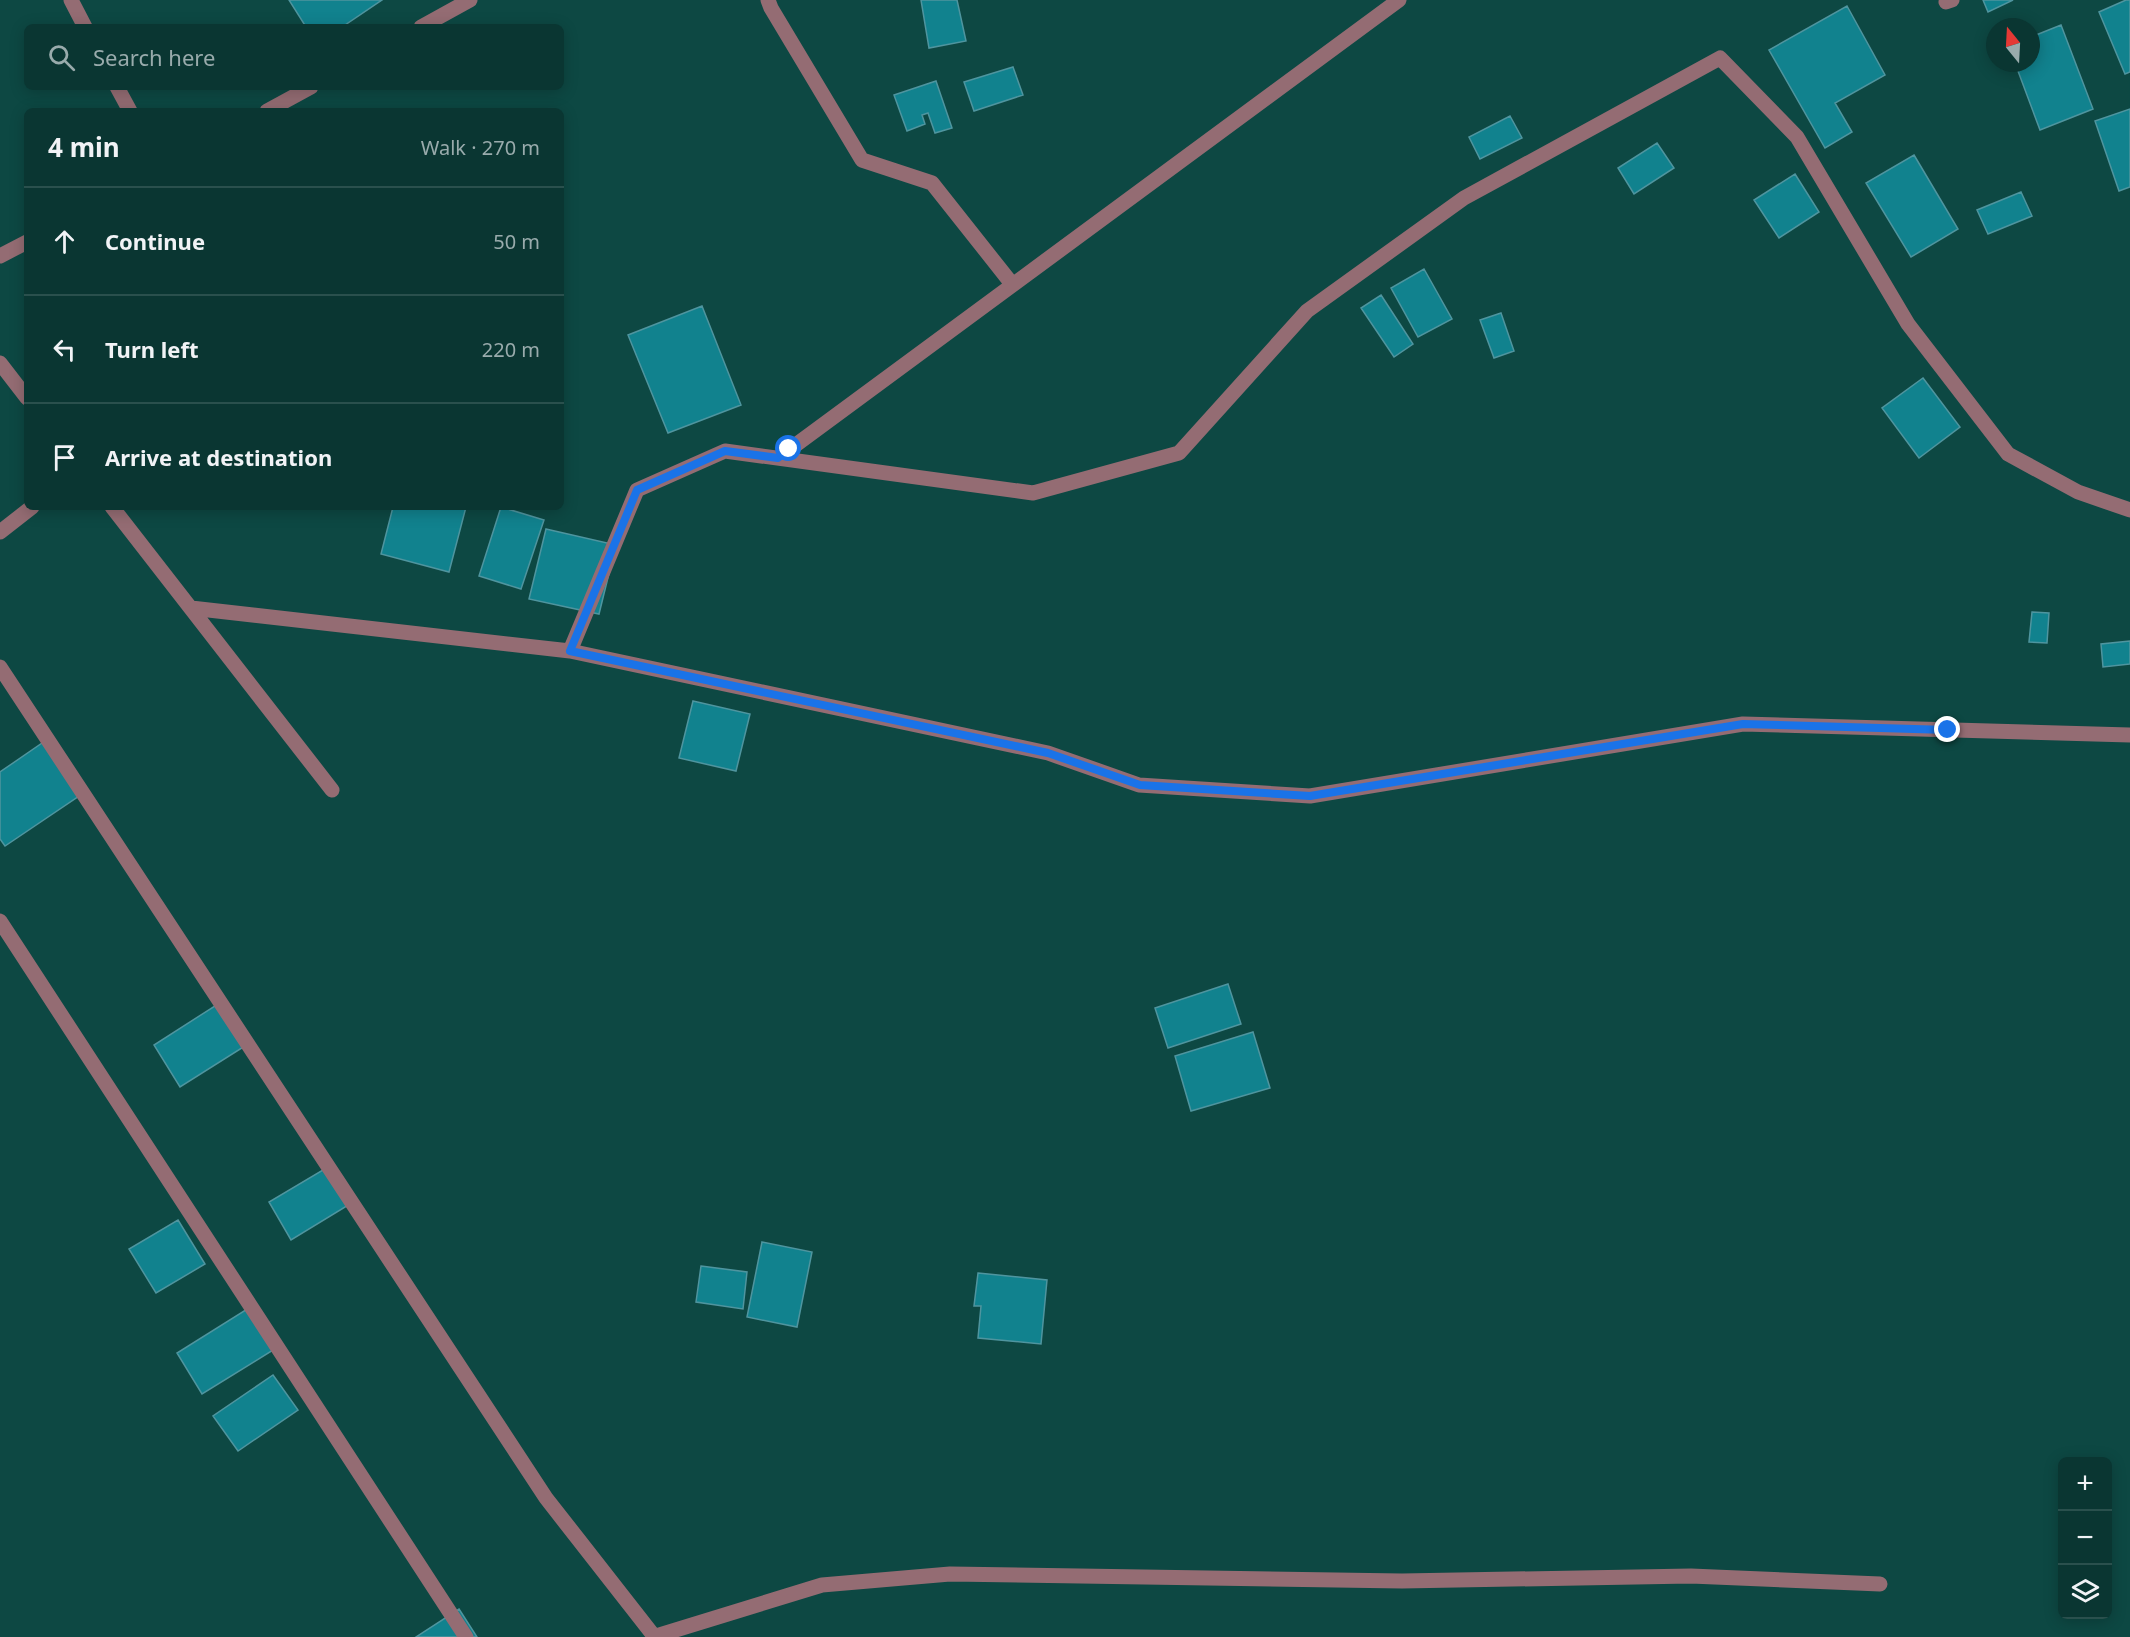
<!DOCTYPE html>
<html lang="en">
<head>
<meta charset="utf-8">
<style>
	:root { --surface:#0a3632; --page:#18413e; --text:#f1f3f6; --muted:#99abac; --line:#2a504d }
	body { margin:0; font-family:"Noto Sans",sans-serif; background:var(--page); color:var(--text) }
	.controls { position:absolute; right:18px; bottom:18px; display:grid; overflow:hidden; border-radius:9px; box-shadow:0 3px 15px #0003 }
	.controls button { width:54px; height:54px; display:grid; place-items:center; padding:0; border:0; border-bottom:2px solid var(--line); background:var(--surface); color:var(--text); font:30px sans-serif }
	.compass { position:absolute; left:1986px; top:18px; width:54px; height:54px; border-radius:50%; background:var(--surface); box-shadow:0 3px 15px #0003; rotate:342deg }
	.stop { position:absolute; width:18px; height:18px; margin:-14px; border:4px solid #1a73e8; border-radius:50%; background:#fff }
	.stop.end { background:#1a73e8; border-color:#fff; box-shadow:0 2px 6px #0008 }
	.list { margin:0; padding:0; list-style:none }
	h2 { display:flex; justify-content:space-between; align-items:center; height:78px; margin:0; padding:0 24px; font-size:26px }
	h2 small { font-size:20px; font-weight:400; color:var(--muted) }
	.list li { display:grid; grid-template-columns:39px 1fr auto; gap:18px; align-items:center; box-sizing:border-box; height:108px; padding:0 24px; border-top:2px solid var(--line) }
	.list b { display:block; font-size:22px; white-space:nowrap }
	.list em { font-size:20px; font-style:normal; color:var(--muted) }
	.icon { flex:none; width:33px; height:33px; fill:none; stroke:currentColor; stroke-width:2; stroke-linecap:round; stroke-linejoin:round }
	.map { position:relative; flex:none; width:2130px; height:1637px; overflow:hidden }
	.search { position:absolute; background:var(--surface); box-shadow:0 3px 15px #0003; left:24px; top:24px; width:540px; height:66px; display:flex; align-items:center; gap:15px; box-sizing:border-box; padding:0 21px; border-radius:9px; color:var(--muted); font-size:22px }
	.panel { position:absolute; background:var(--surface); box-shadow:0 3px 15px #0003; left:24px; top:108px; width:540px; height:402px; border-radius:9px }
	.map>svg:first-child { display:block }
	.building { fill:#11828e; stroke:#4f959f; stroke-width:1.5 }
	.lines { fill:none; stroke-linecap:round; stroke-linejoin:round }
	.minor { stroke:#946c73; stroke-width:15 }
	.route { stroke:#1a73e8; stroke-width:8 }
</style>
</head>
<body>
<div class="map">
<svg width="2130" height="1637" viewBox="0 0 2130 1637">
	<rect width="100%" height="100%" fill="#0d4843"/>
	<path class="building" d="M289 0H382L342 27H306Z
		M921 0H957L966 41 929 48Z
		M1983 0H2013L1988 12Z
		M2126 0H2130V72L2125 74 2099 12Z
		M1847 6 1885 75 1835 103 1852 132 1825 148 1769 50Z
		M2061 25 2093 109 2040 130 2015 63H2031V37Z
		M1013 67 1023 95 974 111 964 82Z
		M936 81 952 128 935 133 928 113 922 115 925 124 907 131 894 95Z
		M2130 109V187L2119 191 2095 121Z
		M1510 116 1522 138 1480 159 1469 137Z
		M1657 143 1674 168 1634 194 1618 168Z
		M1914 155 1958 229 1911 257 1866 183Z
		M1795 174 1819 212 1779 238 1754 200Z
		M2021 192 2032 216 1988 234 1977 210Z
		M1424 269 1452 319 1418 337 1391 288Z
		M1381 295 1413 344 1394 357 1361 308Z
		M702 306 741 405 668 433 628 335Z
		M1501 313 1514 351 1494 358 1480 320Z
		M1923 378 1960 427 1919 458 1882 408Z
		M393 507H466L449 572 381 554Z
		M501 507 544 520 521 589 479 576Z
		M546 529 616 545 599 614 529 599Z
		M2032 612 2049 613 2047 643 2029 642Z
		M2130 641V664L2103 667 2101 644Z
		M693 701 750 714 736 771 679 758Z
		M45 741 82 794 5 846 0 839V772Z
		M1228 984 1241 1024 1168 1048 1155 1008Z
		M218 1004 245 1046 180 1087 154 1045Z
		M1253 1032 1270 1088 1191 1111 1175 1056Z
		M333 1164 355 1201 291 1240 269 1202Z
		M178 1220 205 1264 156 1293 129 1249Z
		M762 1242 812 1252 797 1327 747 1317Z
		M701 1266 747 1272 743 1309 696 1302Z
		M978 1273 1047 1280 1041 1344 978 1338 981 1306H974Z
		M252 1306 278 1347 202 1394 177 1353Z
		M273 1375 298 1410 238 1451 213 1416Z
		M459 1609 477 1637H416Z"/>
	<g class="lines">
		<path class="minor" d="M71 0 85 27
			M768 0 771 8 862 160 932 183 1012 284
			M1946 2 1952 0
			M421 27 470 0
			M117 87 130 111
			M267 111 311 87
			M0 256 27 242
			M0 363 27 398
			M778 458 1399 0
			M112 507 332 790
			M0 532 32 507
			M191 608 570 651 1048 753 1139 785 1310 796 1743 724 2130 735
			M570 651 637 490 725 451 1033 493 1179 453 1307 311 1464 198 1720 58 1797 137 1908 324 2008 454 2078 492 2130 510
			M0 667 546 1498 654 1636
			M0 921 466 1637
			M653 1637 822 1585 950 1574 1402 1581 1691 1576 1880 1584"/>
	</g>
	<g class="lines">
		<path class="route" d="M789 449 778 458 725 451 637 490 570 651 1048 753 1140 785 1310 796 1743 724 1948 730"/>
	</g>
</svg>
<div class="controls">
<button>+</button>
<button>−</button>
<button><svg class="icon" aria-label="layers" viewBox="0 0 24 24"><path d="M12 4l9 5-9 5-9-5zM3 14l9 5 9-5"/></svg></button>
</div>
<svg class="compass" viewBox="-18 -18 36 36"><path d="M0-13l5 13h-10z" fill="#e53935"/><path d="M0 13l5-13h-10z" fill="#99abac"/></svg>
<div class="stop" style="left:789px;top:449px"></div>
<div class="stop end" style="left:1948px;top:730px"></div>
<div class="search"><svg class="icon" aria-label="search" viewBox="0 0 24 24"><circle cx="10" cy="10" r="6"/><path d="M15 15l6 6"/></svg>Search here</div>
<section class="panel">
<h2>4 min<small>Walk · 270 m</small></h2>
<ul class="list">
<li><svg class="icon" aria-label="ahead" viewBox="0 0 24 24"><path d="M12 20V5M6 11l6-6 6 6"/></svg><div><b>Continue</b></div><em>50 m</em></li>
<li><svg class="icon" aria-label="left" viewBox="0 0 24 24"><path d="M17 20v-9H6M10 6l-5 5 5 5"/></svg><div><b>Turn left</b></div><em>220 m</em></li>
<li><svg class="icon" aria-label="arrive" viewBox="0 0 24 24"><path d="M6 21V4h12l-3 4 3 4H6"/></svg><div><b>Arrive at destination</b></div></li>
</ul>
</section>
</div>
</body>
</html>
